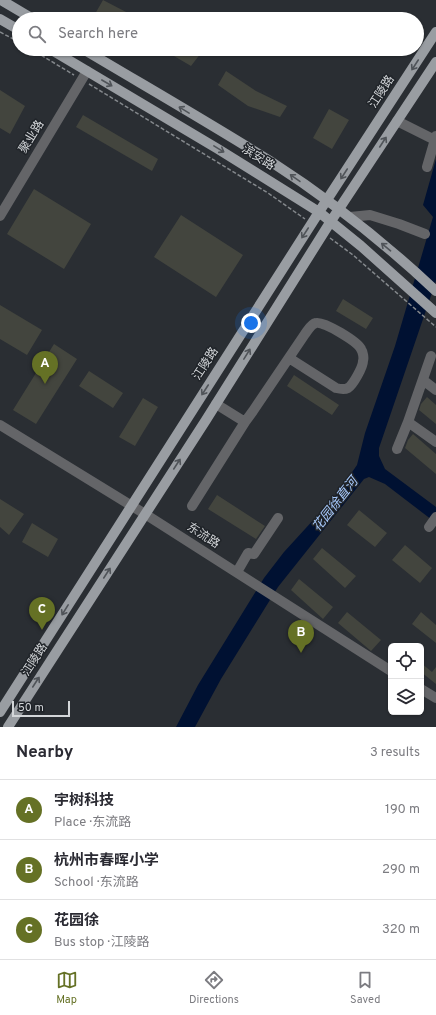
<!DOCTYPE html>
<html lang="en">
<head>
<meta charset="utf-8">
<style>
	:root { --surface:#fff; --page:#f7f7f7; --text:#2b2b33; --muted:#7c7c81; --line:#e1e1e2; --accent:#657125 }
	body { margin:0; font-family:Overpass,"Noto Sans SC",sans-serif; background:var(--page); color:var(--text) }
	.controls { position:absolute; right:12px; bottom:12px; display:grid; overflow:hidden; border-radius:6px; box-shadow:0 1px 3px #0004 }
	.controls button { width:36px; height:36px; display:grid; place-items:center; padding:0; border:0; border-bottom:1px solid var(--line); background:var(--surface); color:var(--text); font:20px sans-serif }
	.scale { position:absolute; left:12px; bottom:10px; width:58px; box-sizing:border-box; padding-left:4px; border:2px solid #d3d6d9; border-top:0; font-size:11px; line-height:14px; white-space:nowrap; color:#d3d6d9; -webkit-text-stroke:3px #202429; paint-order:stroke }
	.you { position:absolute; left:251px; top:323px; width:14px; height:14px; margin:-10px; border:3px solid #fff; border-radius:50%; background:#1a73e8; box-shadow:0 0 0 6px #1a73e833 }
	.badge { display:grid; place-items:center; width:26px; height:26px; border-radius:50%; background:var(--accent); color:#fff; font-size:13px; font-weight:700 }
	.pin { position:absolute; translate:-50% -33px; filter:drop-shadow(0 1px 2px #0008) }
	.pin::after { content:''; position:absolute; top:21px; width:14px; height:12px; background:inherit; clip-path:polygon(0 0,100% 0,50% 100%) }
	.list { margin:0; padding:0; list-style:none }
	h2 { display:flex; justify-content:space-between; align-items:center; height:52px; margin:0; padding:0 16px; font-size:17px }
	h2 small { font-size:13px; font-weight:400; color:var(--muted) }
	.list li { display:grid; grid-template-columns:26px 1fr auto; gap:12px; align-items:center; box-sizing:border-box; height:60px; padding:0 16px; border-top:1px solid var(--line) }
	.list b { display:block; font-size:15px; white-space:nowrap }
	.list p { margin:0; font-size:13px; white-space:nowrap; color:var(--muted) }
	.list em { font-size:13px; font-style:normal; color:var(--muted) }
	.icon { flex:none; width:22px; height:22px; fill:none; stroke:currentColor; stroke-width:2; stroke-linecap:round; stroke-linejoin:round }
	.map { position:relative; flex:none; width:436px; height:727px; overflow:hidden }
	.search { position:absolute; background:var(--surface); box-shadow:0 1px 3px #0004; left:12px; right:12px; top:12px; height:44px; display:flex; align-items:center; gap:10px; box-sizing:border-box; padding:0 14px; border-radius:22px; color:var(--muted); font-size:15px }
	.sheet { height:232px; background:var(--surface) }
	nav { display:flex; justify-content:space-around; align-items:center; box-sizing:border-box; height:56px; border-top:1px solid var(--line); background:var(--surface); font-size:11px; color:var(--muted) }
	nav a { display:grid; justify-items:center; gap:2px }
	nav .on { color:var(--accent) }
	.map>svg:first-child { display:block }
	.water { fill:#001132 }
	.building { fill:#43453e }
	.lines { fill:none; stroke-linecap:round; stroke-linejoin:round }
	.path { stroke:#84888c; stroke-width:1.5; stroke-dasharray:4 2; stroke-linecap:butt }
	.minor { stroke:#646568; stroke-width:10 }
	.major { stroke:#999da2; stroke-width:10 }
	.oneway { stroke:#505459 }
	.labels { text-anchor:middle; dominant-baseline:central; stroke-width:3; stroke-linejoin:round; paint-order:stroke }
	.street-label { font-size:12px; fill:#d3d6d9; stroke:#202429 }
	.water-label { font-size:13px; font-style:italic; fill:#a5c7fa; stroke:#202429 }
</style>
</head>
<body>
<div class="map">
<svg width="436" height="727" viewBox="0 0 436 727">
	<rect width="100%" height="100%" fill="#2a2e33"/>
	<path class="water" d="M436 159V281L379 448V456L385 469 436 507V523L385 484 369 477 364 479 278 587 221 679 195 727H176L198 685 264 578 284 552 337 494 357 465 365 433 395 346 433 217 423 205Z"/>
	<path class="building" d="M103 0 128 13 125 19H104L95 14Z
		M162 49H193L201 53 191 66Z
		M226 71 256 91 287 106 280 117 248 106 218 85Z
		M0 90 25 106 10 134 0 128Z
		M329 109 349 120 332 149 313 138Z
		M83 115 158 159 152 171 76 127Z
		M34 189 91 224 64 269 7 234Z
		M181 215 243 255 216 297 154 257Z
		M343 299 373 318 366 329 336 311Z
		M0 305 42 330 27 355 0 339Z
		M54 344 77 359 36 424 13 410Z
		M89 371 123 393 113 408 79 386Z
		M294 375 339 405 332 415 287 386Z
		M427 397 436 405V424L419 410 421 404Z
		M143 398 158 407 135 446 119 437Z
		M413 434 436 454V474L405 448 408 440Z
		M217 495 265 526 256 539 208 509Z
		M0 499 24 514 9 535 0 527Z
		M359 510 387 533 375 547 347 525Z
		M32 523 58 539 48 557 22 542Z
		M405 545 432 568 420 583 392 560Z
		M322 548 356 576 345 588 313 559Z
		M299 579 333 607 323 619 291 590Z
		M347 612 381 640 371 651 338 623Z
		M421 612 436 625V643L412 624Z
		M421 663 432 672 436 667V684L421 672Z"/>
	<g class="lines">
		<path class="path" d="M0 32 19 42
			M31 49 74 75
			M89 84 268 193 305 219
			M330 238 353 255 436 327"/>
		<path class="minor" d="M397 121 435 140
			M427 167 436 136
			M0 216 87 71
			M350 217 370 215 399 224 425 234
			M431 356 408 422 436 442
			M423 380 436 390
			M216 404 245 422
			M0 425 145 514 391 671
			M397 449 408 422
			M192 506 245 422 253 411 305 334C308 330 311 324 316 323 324 321 358 342 361 349 363 352 364 358 363 361 363 367 353 385 348 388 344 390 340 389 336 388L289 358
			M429 527 436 517
			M237 572 248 553 254 554 278 518
			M421 689 436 698"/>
		<path class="major" d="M1 0 33 19
			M0 19 19 30
			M50 49 218 149 319 212 361 246 436 313
			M83 49C145 86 208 122 270 161 329 199 385 243 436 291
			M0 712 319 212 436 32
			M8 727 206 420 331 221 436 62"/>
	</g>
	<defs><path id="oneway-shaft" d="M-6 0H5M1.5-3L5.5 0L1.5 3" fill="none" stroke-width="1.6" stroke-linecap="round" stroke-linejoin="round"/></defs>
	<g class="oneway">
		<use href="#oneway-shaft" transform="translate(415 65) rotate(123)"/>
		<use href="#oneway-shaft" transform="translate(107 83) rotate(30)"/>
		<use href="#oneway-shaft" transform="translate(184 110) rotate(-149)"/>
		<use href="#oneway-shaft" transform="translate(383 142) rotate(-57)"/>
		<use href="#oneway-shaft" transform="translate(219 149) rotate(31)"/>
		<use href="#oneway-shaft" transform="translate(344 174) rotate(123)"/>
		<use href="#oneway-shaft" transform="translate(295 178) rotate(-145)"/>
		<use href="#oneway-shaft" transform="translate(305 233) rotate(123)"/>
		<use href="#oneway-shaft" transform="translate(386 247) rotate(-140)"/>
		<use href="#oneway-shaft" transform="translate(247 354) rotate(-58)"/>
		<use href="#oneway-shaft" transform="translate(205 390) rotate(123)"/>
		<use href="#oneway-shaft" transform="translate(177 464) rotate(-57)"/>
		<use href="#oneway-shaft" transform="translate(107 573) rotate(-57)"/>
		<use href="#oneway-shaft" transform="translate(65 610) rotate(122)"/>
		<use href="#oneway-shaft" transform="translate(36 682) rotate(-57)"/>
	</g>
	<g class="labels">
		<g class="street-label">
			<text transform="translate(382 92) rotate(-57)">江陵路</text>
			<text transform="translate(32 137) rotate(-59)">聚业路</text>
			<text transform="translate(258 158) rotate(32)">滨安路</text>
			<text transform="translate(206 364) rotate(-57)">江陵路</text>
			<text transform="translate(203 536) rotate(33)">东流路</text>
			<text transform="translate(35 660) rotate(-57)">江陵路</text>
		</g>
		<g class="water-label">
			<text transform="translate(336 505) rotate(-52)">花园徐直河</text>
		</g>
	</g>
</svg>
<div class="controls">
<button><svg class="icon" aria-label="locate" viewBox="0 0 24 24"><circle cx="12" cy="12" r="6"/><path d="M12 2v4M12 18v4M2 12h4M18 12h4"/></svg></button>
<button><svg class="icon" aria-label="layers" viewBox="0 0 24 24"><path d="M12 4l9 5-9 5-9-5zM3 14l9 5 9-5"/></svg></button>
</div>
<div class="scale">50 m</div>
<div class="you"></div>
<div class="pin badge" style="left:45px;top:384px">A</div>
<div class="pin badge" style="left:301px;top:653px">B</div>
<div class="pin badge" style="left:42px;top:630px">C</div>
<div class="search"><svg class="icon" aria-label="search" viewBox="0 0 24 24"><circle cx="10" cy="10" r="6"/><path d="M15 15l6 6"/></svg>Search here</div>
</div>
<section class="sheet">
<h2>Nearby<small>3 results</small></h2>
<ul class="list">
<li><span class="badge">A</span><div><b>宇树科技</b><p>Place · 东流路</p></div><em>190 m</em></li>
<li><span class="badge">B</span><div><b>杭州市春晖小学</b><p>School · 东流路</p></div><em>290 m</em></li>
<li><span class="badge">C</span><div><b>花园徐</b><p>Bus stop · 江陵路</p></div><em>320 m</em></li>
</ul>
</section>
<nav>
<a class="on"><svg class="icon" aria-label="map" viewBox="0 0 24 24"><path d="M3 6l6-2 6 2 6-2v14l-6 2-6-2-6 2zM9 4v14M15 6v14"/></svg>Map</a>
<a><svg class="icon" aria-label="directions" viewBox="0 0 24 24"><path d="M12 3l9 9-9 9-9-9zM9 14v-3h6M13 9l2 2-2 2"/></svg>Directions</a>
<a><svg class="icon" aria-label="saved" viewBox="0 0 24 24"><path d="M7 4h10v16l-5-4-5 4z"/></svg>Saved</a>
</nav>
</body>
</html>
